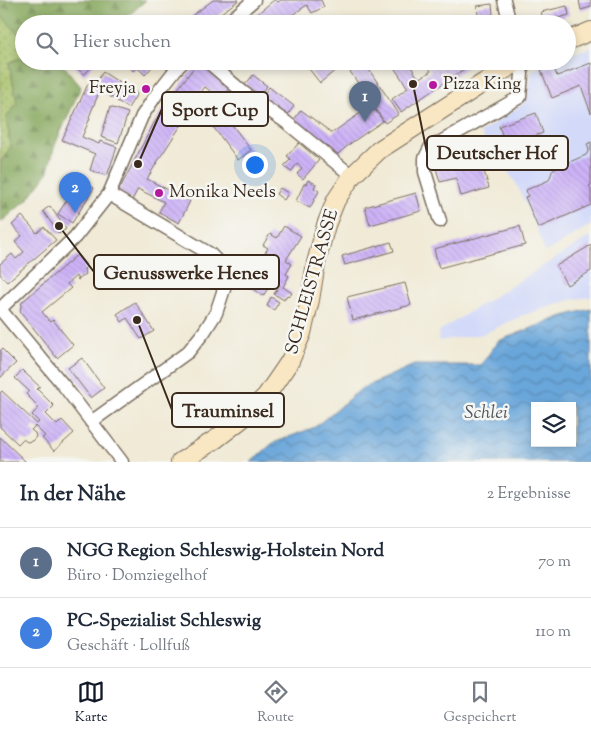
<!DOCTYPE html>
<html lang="de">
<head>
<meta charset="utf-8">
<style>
	:root { --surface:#fff; --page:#f2f2f3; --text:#1f2937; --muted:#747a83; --line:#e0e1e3; --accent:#111827 }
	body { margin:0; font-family:"Sorts Mill Goudy",serif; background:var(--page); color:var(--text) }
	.controls { position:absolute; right:15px; bottom:15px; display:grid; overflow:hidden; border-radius:0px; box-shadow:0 2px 8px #0003 }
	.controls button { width:45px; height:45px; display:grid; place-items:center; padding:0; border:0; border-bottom:1px solid var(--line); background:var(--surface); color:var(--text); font:25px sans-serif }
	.you { position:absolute; left:254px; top:164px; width:18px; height:18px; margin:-12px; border:4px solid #fff; border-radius:50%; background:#1a73e8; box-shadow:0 0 0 8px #1a73e833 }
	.badge { display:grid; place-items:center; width:32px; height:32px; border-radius:50%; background:var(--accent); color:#fff; font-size:16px; font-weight:700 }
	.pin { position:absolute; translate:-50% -41px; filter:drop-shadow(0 1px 2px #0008) }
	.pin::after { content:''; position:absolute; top:26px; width:18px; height:15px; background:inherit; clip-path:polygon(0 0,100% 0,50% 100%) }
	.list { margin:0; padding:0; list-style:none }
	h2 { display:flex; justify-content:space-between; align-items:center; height:65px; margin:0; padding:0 20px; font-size:21px }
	h2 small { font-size:16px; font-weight:400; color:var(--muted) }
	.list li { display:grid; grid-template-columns:32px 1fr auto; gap:15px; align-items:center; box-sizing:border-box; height:70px; padding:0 20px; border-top:1px solid var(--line) }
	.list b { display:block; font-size:19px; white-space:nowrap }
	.list p { margin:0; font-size:16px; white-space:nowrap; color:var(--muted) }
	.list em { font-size:16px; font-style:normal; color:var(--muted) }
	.icon { flex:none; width:28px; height:28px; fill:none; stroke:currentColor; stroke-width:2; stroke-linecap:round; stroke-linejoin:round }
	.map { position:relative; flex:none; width:591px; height:462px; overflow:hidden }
	.search { position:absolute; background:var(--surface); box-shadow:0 2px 8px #0003; left:15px; right:15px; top:15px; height:55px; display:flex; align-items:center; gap:12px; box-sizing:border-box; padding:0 18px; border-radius:28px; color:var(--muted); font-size:19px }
	.sheet { height:205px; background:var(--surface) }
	nav { display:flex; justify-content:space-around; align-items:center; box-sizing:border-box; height:70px; border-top:1px solid var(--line); background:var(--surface); font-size:14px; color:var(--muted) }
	nav a { display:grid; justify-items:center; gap:2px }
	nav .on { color:var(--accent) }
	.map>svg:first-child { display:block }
	.built { fill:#d2d9f9 }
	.grass { fill:url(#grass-dots); stroke:#707442 }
	.forest { fill:url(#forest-firs); stroke:#60683c }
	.water { fill:url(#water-waves); stroke:#52687c; fill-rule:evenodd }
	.building { fill:url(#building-back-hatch) }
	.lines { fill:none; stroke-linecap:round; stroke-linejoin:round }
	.street-casing { stroke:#7a6d5e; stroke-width:15 }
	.secondary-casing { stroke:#7a6d5e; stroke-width:20 }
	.street { stroke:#fff; stroke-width:12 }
	.secondary { stroke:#f9e7c3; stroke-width:18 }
	.poi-dot { fill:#b5179e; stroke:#f6f6f2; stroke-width:2 }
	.labels { text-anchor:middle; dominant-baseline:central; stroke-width:5; stroke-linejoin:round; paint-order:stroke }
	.poi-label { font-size:18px; fill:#3b2a1e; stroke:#f6f6f2; text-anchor:start }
	.street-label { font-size:18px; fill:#3b2a1e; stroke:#f6f6f2 }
	.water-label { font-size:19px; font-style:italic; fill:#4b5560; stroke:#f6f6f2 }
	.leader { fill:none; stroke:#3b2a1e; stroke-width:2 }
	.callout-dot { fill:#3b2a1e; stroke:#f6f6f2; stroke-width:2 }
	.callout { fill:#f6f6f2; stroke:#3b2a1e; stroke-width:2 }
	.callout-label { font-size:19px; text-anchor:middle; font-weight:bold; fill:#3b2a1e }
</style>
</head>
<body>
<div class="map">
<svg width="591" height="462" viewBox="0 0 591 462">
	<defs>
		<pattern id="grass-dots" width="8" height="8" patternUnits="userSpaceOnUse" patternTransform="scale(1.25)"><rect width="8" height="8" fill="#a5bf65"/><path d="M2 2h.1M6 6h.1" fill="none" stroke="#889b53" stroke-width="1.8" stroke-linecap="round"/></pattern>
		<pattern id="forest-firs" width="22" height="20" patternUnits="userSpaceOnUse" patternTransform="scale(1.25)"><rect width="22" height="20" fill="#84a65a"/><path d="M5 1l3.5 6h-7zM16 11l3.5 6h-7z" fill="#6d874a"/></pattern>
		<pattern id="water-waves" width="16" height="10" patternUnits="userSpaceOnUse" patternTransform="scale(1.25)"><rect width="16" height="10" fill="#69a6da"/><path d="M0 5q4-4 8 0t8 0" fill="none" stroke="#5887b0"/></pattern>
		<pattern id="building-back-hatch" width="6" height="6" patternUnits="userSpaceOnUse" patternTransform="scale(1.25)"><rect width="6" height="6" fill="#cdb3f8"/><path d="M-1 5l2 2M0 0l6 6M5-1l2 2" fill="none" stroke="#b19ad4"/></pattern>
	</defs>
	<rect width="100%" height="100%" fill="#f6f6f2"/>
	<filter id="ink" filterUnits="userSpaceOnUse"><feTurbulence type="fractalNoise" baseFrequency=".02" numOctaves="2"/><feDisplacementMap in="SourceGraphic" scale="10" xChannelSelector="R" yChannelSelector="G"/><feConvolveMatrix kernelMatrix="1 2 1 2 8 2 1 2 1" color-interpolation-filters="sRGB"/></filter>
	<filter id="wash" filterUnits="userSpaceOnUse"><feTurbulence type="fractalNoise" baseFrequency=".0096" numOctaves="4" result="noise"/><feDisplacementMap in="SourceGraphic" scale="20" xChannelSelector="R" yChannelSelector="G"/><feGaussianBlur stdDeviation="1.12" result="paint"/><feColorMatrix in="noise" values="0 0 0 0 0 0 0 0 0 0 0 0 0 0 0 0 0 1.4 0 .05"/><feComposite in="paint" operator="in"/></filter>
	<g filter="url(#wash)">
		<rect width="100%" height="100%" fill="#f0ead6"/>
		<path class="built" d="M591 47V225L545 252 537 230 516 183 480 133 524 103 528 95 532 71 555 61H567V56Z
			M591 236V297L574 299 521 316 484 334 438 341 439 331Z"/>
		<path class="grass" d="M0 14 24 40V56L9 63 17 103 6 118 11 147 0 163Z"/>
		<path class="forest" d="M0 0H146L119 24H24V40L0 14Z
			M24 56V61H60L81 87 55 145 47 174 28 199 0 223V163L11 147 6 118 17 103 9 63Z"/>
		<path class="water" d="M591 309V462H251L273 443 315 427 362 388 414 365H481L498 341 563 316ZM535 406H572V443H535Z"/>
		<g id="blocks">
			<path class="building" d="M213 0H239L206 24H181Z
				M274 0H276L278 2 281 0H321L324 7 312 13 307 5 289 17 282 24H245Z
				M579 0H591V7L581 10Z
				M492 4 494 24H479L477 6Z
				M567 6 569 15 544 22 541 12Z
				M77 61H97L84 75 73 64Z
				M130 61H157L145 75 137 67 133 71 127 65Z
				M215 61H240L228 72Z
				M257 61H270L263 67Z
				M303 61H341L343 64 320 83Z
				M355 61H363L399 114 385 123 347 67Z
				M394 61H407L419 79 431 71 428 67 437 61H476L401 112 392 99 408 88 391 63Z
				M198 62 231 87 221 100 205 87 188 109 194 114 187 123 184 121 161 156 147 179 190 201 179 223 159 212 164 202 138 189 132 200 118 192 154 123 165 106Z
				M591 63V113L581 86 552 98 541 70 553 66 557 76Z
				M103 72 137 94 128 108 100 90 89 117 90 118 82 137 99 144 100 141 117 147 107 176 90 170 95 154 62 140 88 84 94 86Z
				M253 75 267 86 259 96 245 85Z
				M269 87 294 106 287 116 262 97Z
				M212 98 251 150 238 160 199 108Z
				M372 105 383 121 351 143 338 154 293 121 301 110 332 133Z
				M110 107 128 113 118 143 101 137Z
				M536 113 543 133 506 146 499 126Z
				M591 142V185L589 186 591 189V205L538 228 525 197 528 196 526 190 549 180 553 169 586 155 589 150 587 144Z
				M299 143 319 160 303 179 297 174 302 168 297 164 291 172 284 166 291 159 287 156Z
				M477 147 489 188 461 196 456 178 440 182 432 154 454 148 455 153Z
				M80 179 94 188 72 223 58 214Z
				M308 180 316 184 314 188 319 191 310 208 296 201 304 184H306Z
				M280 188 288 193 284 200 276 194Z
				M416 193 421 211 370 225 365 207Z
				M50 206 66 229 59 234 43 211Z
				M22 216 37 233 44 227 56 240 7 282 0 274V264L12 254 16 259 24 252 15 242 22 236 12 225Z
				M284 226 301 236 286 260 292 264 286 274 289 276 283 287 292 293 290 296 287 295 284 300 274 294 280 285 276 282 272 288 269 287 263 296 245 284 251 275 254 277 258 271 260 272 266 261 262 258 268 248 263 245 270 234 277 238Z
				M520 226 525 245 439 268 434 249Z
				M391 242 394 251 345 265 342 256Z
				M591 245V271L567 285 556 266Z
				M77 255 87 266 84 269 86 274 78 280 76 276 67 284 71 288 42 312 50 322 53 320 73 345 57 358 20 311 22 302Z
				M405 283 411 305 353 320 347 297Z
				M271 297 279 302 274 310 267 306Z
				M135 302 154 331 141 339 127 318 122 322 117 314Z
				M2 349 16 363 0 378V351Z
				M82 358 104 388 91 398 68 368Z
				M22 370 40 387 37 389 54 406 46 414 57 425 62 420 74 433 54 451 42 438 45 436 35 426 31 430 35 433 36 437 32 441 27 442 23 439 18 444 0 427V393L2 391 37 424 39 422 32 415 39 407 26 394 29 391 15 378Z
				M0 437 26 462H0Z"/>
		</g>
	</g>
	<g filter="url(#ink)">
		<use href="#blocks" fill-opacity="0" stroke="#7a6d5e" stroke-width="1"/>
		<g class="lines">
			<defs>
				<path id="street" d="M504 0 510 24
					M226 24 254 0
					M207 61 244 93 286 122 352 176
					M440 221 425 172V158L430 148 520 97 522 74 519 61
					M0 309 75 237 109 194 142 116 158 92 176 69 184 61
					M0 309 64 386 122 462
					M91 422 188 352 204 332 216 313 224 289 223 272 219 263 210 254 109 194"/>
				<path id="secondary" d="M567 41 591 31
					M180 462 216 439 243 418 266 396 290 361 302 333 310 300 316 263 326 225 336 200 352 176 379 150 480 85 519 61"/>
			</defs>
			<use href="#street" class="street-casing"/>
			<use href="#secondary" class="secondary-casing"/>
			<use href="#street" class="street"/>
			<use href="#secondary" class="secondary"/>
		</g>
	</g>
	<g class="poi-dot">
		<circle cx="433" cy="85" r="5"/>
		<circle cx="146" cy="89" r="5"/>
		<circle cx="159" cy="193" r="5"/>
	</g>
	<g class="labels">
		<g class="poi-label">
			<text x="443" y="85">Pizza King</text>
			<text x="136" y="89" text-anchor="end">Freyja</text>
			<text x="169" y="193">Monika Neels</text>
		</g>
		<g class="street-label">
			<text transform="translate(313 282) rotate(-74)">SCHLEISTRASSE</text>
		</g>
		<g class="water-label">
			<text x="486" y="413">Schlei</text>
		</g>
	</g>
	<path class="leader" d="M138 164L162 109M413 84L427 153M59 226L94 272M137 320L172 410"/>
	<g class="callout-dot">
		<circle cx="138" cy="164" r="5"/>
		<circle cx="413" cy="84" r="5"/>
		<circle cx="59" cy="226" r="5"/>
		<circle cx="137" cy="320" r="5"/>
	</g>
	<g class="callout">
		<rect x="162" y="92" width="106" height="34" rx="5"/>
		<rect x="427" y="136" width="141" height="34" rx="5"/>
		<rect x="94" y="255" width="185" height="34" rx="5"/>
		<rect x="172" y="393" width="112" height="34" rx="5"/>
	</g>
	<g class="callout-label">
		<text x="215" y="116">Sport Cup</text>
		<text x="497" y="159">Deutscher Hof</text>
		<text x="186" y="279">Genusswerke Henes</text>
		<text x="228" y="417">Trauminsel</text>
	</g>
</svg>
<div class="controls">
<button><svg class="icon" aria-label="layers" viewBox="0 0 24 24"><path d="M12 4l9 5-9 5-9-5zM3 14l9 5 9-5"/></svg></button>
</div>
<div class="you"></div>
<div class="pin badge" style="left:365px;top:122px;background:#5c6f8a">1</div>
<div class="pin badge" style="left:75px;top:213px;background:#3f7fe0">2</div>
<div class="search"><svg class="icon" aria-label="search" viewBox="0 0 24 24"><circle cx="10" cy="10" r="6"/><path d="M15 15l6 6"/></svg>Hier suchen</div>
</div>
<section class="sheet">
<h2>In der Nähe<small>2 Ergebnisse</small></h2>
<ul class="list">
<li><span class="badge" style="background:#5c6f8a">1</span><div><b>NGG Region Schleswig-Holstein Nord</b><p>Büro · Domziegelhof</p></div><em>70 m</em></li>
<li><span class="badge" style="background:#3f7fe0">2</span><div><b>PC-Spezialist Schleswig</b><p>Geschäft · Lollfuß</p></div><em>110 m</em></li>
</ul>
</section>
<nav>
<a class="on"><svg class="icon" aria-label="map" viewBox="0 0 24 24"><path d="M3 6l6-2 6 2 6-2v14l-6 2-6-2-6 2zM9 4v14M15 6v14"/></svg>Karte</a>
<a><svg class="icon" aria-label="directions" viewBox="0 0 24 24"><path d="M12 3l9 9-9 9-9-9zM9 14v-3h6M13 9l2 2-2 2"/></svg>Route</a>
<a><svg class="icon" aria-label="saved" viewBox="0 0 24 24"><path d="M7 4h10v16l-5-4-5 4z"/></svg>Gespeichert</a>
</nav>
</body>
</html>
